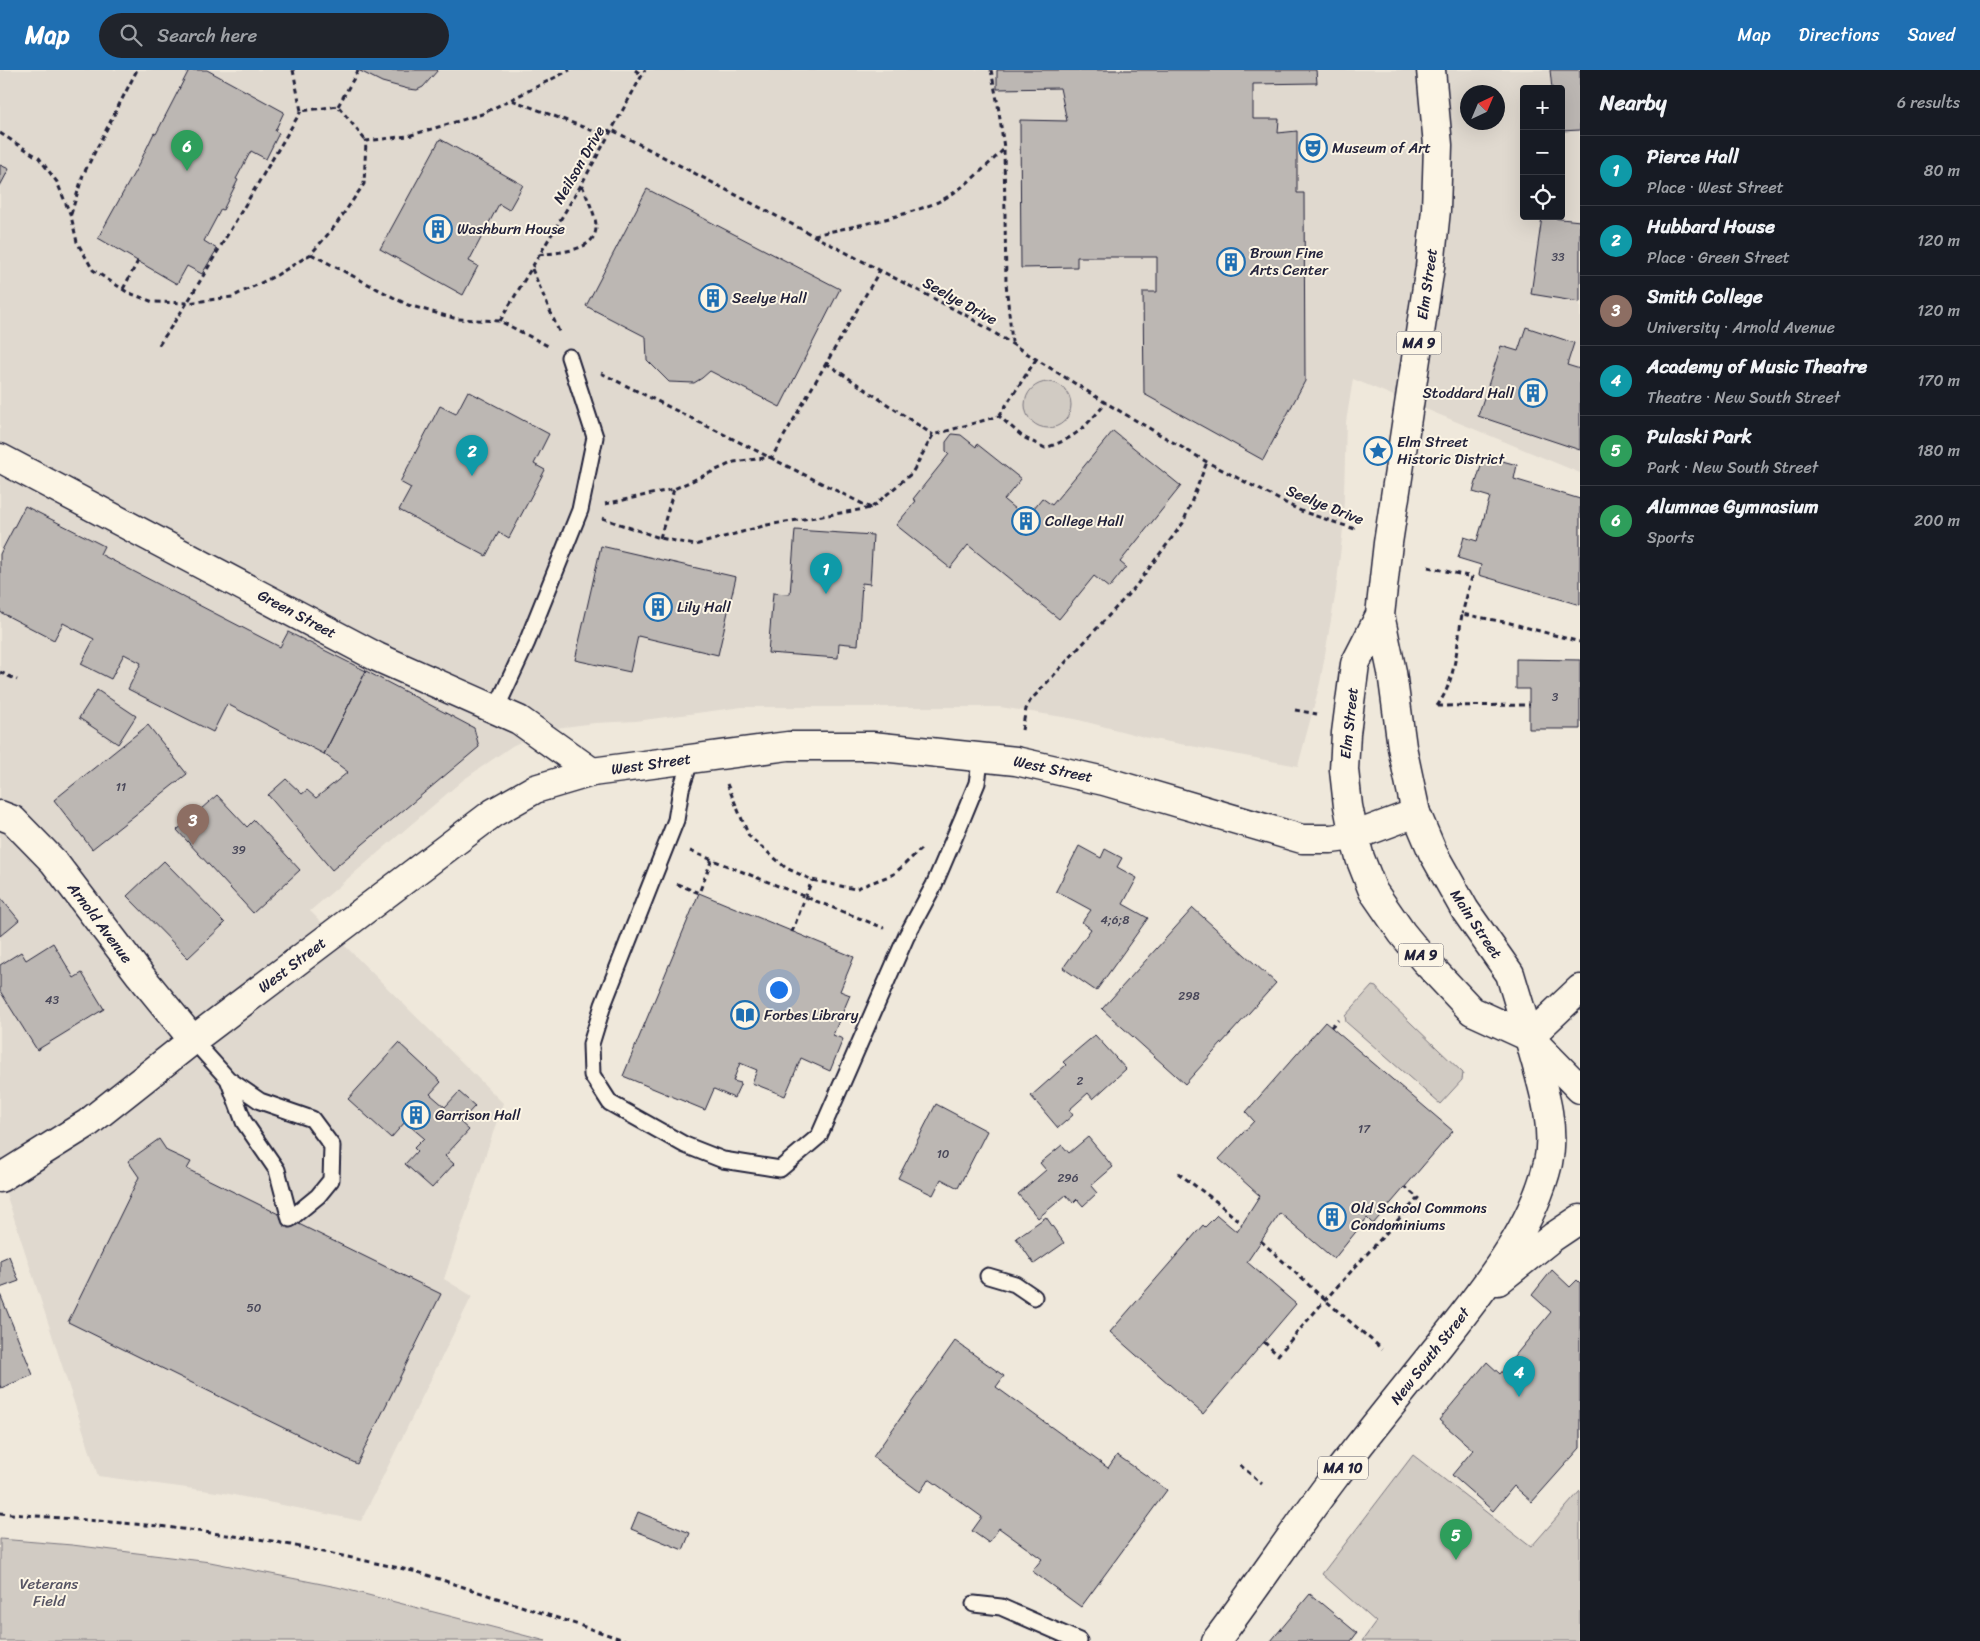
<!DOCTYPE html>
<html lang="en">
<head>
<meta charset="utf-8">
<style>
	:root { --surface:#171b24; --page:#20242c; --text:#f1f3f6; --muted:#9ea1a6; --line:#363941; --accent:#1f6fb2 }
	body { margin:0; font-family:Sriracha,sans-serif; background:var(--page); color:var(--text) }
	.controls { position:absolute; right:15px; top:15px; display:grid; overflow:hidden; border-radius:5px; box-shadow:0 5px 20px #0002 }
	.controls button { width:45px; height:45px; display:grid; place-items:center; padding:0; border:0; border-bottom:1px solid var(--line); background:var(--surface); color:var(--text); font:25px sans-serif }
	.compass { position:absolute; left:1460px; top:15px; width:45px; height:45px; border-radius:50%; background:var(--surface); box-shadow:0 5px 20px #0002; rotate:44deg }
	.you { position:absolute; left:778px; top:919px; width:18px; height:18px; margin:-12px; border:4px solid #fff; border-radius:50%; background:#1a73e8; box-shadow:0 0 0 8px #1a73e833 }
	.badge { display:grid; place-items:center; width:32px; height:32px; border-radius:50%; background:var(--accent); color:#fff; font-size:16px; font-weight:700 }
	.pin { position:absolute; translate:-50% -41px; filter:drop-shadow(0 1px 2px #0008) }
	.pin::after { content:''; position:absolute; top:26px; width:18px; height:15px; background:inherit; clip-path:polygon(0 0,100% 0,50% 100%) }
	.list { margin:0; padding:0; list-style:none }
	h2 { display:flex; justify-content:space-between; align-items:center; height:65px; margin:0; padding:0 20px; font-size:21px }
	h2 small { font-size:16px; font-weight:400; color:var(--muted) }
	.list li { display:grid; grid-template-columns:32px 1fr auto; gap:15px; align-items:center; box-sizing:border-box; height:70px; padding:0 20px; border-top:1px solid var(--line) }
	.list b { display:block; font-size:19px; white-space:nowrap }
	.list p { margin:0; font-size:16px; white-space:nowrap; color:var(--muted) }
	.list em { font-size:16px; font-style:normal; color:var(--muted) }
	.icon { flex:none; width:28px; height:28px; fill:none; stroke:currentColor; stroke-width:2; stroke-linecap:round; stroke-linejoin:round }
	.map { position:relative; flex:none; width:1580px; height:1571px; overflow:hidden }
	header { display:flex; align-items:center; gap:30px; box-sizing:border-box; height:70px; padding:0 25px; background:var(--accent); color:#fff }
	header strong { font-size:24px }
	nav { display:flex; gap:28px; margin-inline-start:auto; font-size:18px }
	.search { width:350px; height:45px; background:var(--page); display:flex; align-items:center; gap:12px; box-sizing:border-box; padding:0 18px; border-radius:28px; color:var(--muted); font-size:19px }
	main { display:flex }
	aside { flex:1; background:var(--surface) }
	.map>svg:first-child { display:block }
	.built { fill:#e0d9cf; fill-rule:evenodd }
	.green { fill:#d1cbc3; stroke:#7a767f }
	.building { fill:#bcb7b3; stroke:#22223b }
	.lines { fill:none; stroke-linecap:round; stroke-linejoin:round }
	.service-casing { stroke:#22223b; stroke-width:19 }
	.minor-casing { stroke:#22223b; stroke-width:31 }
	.secondary-casing { stroke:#22223b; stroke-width:31 }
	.primary-casing { stroke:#22223b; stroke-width:31 }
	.trunk-casing { stroke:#22223b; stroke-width:31 }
	.path { stroke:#22223b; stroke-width:3; stroke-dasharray:5 4; stroke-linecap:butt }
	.service { stroke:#fcf5e5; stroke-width:15 }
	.minor { stroke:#fcf5e5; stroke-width:28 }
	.secondary { stroke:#fcf5e5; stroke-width:28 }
	.primary { stroke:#fcf5e5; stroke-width:28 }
	.trunk { stroke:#fcf5e5; stroke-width:28 }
	.labels { text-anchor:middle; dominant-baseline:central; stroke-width:4; stroke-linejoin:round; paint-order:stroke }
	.number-label { font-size:12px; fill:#484759 }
	.shield { fill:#fcf5e5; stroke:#63616e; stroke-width:1 }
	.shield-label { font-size:14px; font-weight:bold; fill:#22223b }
	.poi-label { font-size:15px; fill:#22223b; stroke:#fcf5e5; text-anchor:start }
	.street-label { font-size:15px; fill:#22223b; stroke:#fcf5e5 }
	.park-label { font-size:15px; fill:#575564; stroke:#fcf5e5 }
</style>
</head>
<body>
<header>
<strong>Map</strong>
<div class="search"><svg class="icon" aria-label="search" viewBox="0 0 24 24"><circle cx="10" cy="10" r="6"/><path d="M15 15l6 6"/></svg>Search here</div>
<nav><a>Map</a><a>Directions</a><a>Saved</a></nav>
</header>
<main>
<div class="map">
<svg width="1580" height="1571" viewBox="0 0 1580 1571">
	<rect width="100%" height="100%" fill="#efe8db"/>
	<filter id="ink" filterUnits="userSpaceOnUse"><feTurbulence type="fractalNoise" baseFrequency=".02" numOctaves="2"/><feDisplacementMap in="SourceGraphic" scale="10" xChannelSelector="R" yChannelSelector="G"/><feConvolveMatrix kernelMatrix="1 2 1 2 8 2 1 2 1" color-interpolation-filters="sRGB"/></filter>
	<g filter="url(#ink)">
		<path class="built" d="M0 0H1580V403L1353 309 1346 352 1343 459 1336 521 1320 613 1298 696 1148 668 1075 649 1000 637H742L636 651 595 653 548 659 512 676 463 710 310 841 503 1033 444 1209 472 1226 361 1451 224 1423 98 1406 0 1105ZM1524 19H1561V146H1524ZM1468 22H1498V52H1468Z"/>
		<path class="green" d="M1025 335a23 23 0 1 1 46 0a23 23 0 1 1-46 0Z
			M1372 916 1376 917 1386 929 1463 1003 1462 1010 1440 1034 1346 952 1345 946Z
			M1413 1385 1531 1477 1580 1421V1571H1362L1376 1552 1322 1504Z
			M0 1469 72 1475 210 1492 337 1517 546 1571H0Z"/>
		<path class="building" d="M189 0H207L284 42 275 61 279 63 266 89 251 81 236 109 238 110 223 140 221 139 204 171 217 179 202 204 187 196 177 214 98 168 139 94 154 63 156 64Z
			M358 0H438L423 17 417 20 408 19 382 12Z
			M997 0H1316L1317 13 1253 14V49H1279L1278 63 1297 61V123H1304L1305 311 1263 390 1144 324 1143 222H1157V187H1077V197L1021 198 1020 50 1067 51 1060 18 997 19Z
			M1550 0H1580V60L1561 61V19H1552Z
			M440 69 523 115 509 140 499 134 469 191 478 196 463 225 380 179Z
			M0 95 9 99 0 116Z
			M647 119 840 219 780 337 710 301 702 308 694 313 669 312 647 290 646 267 586 236Z
			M1542 147 1580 151V232L1531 224Z
			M1526 257 1574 273 1567 295 1580 299V380L1478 346 1501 276 1518 281Z
			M468 321 549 364 534 394 545 400 509 468 499 462 486 486 399 440 411 418 400 412 440 336 456 344Z
			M1113 361 1181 416 1120 492 1126 497 1109 518 1094 506 1059 549 968 475 950 498 896 455 916 431 913 429 949 384 946 381V372L952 364 961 365 976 377 977 374 1021 409 1004 430 1026 448 1042 428 1052 435Z
			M1484 386 1517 395 1514 409 1580 429V535L1479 505 1481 495 1458 488 1464 467 1477 471 1490 427 1473 422Z
			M25 436 104 476 100 484 280 577 288 562 366 601 324 684 227 634 213 662 128 619 141 593 124 584 111 609 81 594 94 569 63 553 54 570 0 542V484Z
			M795 460 873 465 870 514 862 513 858 575 839 573 838 588 768 583 773 523 790 524Z
			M601 476 736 507 718 585 638 566 630 602 575 590Z
			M1516 589 1580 590V659H1529V619H1516Z
			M366 601 474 658 479 677 332 800 268 725 286 709 302 724 307 720 316 728 348 702 324 684Z
			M97 620 136 646 118 674 79 648Z
			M148 655 187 704 92 779 54 730Z
			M217 725 247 757 254 750 300 800 253 843 177 760Z
			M1079 776 1101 788 1105 779 1122 788 1117 797 1137 808 1123 834 1148 848 1096 921 1063 898 1091 859 1082 852 1091 840 1056 821Z
			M164 791 225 853 188 888 127 826Z
			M699 823 854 887 840 921 850 925 833 965 843 969 830 1001 801 988 785 1026 752 1013 757 1000 740 993 733 1011 741 1013 734 1028 714 1019 705 1040 623 1006Z
			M0 827 19 850 0 866Z
			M1193 838 1276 913 1185 1014 1102 939Z
			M53 873 74 908 82 903 104 939 37 980 0 921V895L21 882 26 890Z
			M1325 952 1453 1061 1373 1154 1367 1148 1334 1189 1280 1143 1247 1192 1296 1234 1203 1344 1110 1262 1203 1155 1205 1157 1217 1145 1237 1162 1260 1126 1219 1089 1254 1051 1246 1042Z
			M1095 965 1126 999 1093 1029 1088 1023 1069 1040 1073 1045 1058 1058 1031 1026 1066 995 1063 992Z
			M399 973 441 1012 430 1024 445 1037 459 1022 475 1036 460 1052 469 1060 445 1086 454 1094 432 1118 405 1094 417 1081 414 1078 424 1068 405 1052 391 1068 348 1029Z
			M936 1034 987 1061 958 1118 941 1109 933 1125 898 1108Z
			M1088 1067 1113 1097 1091 1116 1097 1123 1083 1136 1077 1129 1073 1133 1066 1125 1038 1148 1018 1124 1046 1100 1040 1093 1062 1075 1069 1083Z
			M159 1069 167 1081 191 1092 187 1099 441 1224 357 1394 68 1252 139 1107 128 1091Z
			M1046 1147 1064 1173 1034 1194 1016 1168Z
			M9 1186 19 1211 0 1218V1190Z
			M1552 1200 1570 1217 1577 1210 1580 1213V1378L1532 1432 1514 1416 1493 1441 1452 1405 1473 1380 1439 1350 1487 1292 1500 1304 1551 1242 1532 1225Z
			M0 1224 33 1305 1 1318 0 1314Z
			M955 1271 1004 1306 996 1317 1108 1398 1117 1385 1167 1420 1081 1537 1032 1501 1042 1489 999 1458 989 1473 972 1461 982 1447 929 1409 920 1422 873 1387Z
			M638 1442 690 1463 683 1480 631 1459Z
			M1310 1524 1357 1563 1351 1571H1271Z"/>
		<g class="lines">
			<defs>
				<path id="service" d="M496 639 527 572 580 440 595 367 569 287
					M691 689 681 719 676 750 603 935 591 974 592 1005 610 1033 685 1075 723 1090 780 1099 819 1066 906 867 934 815 963 747 977 713 981 686
					M193 970 228 1009 260 1031 312 1049 332 1076 331 1110 318 1126 290 1149 277 1100 244 1052 228 1009
					M988 1206 1015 1214 1034 1227
					M974 1534 1001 1537 1079 1571"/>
				<path id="minor" d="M0 388 377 587 519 650 592 702
					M0 745 13 750 54 792 140 905 193 970"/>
				<path id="secondary" d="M1529 967 1580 919
					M0 1108 88 1053 193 970 493 743 535 719 592 702 788 676H872L1016 691 1104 711 1302 769H1331L1354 766 1416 743"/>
				<path id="primary" d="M1498 1211 1553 1167 1580 1149
					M1216 1571C1256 1518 1293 1462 1333 1409 1368 1363 1405 1318 1441 1273 1483 1219 1532 1161 1548 1093 1557 1051 1539 1007 1529 967"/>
				<path id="trunk" d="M1431 0 1438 75 1436 140 1430 197 1388 473 1380 545 1392 602 1402 677 1416 743 1433 783 1465 840 1510 904 1529 967
					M1380 545 1355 594 1346 663 1344 700 1348 736 1354 766 1360 788 1373 821 1402 863 1425 891 1472 941 1529 967 1580 1019"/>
			</defs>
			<use href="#service" class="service-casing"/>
			<use href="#minor" class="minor-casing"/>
			<use href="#secondary" class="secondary-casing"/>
			<use href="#primary" class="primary-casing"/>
			<use href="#trunk" class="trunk-casing"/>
			<path class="path" d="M293 0 301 41 338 36 366 71
				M635 0 642 5
				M991 0 998 35 1004 78 1006 213 1012 272
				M512 30 596 62 612 60 969 247 1106 333 1207 392 1301 441 1358 460
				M338 36 358 1
				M0 63 39 88 57 112 71 146 77 172 93 200 127 222 153 232 187 233 232 227 277 205 311 184 335 156 364 114 366 71 408 66 482 44 570 0
				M71 144 83 105 137 0
				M814 165C855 156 899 148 938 132 960 122 987 96 1004 79
				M311 184 408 235 457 249 500 251 548 276
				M539 185C558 182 597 182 596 156 596 145 586 126 582 115
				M532 199 560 264
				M123 219 138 191
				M500 251 581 115 645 0
				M159 275 187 233 301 41
				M826 293 933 365
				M601 303 871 438
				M999 346 1037 288
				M605 434 674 419 734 392 772 387 880 200
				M602 448 660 468 695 475 767 455 871 438 912 403 933 365 999 346 1023 367 1045 378C1076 368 1085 357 1106 333
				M660 468 674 419
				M1428 497 1472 507 1462 544
				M0 602 17 610
				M1437 636C1456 611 1457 575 1462 544L1510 553 1580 572
				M1438 636 1530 635
				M1295 640 1317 644
				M1022 660 1026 639 1030 631 1135 517 1183 453 1207 392
				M727 714 749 766 786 798 812 810 855 819 894 804 921 779
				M690 781 884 858
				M677 814 699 823 712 789
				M792 862 812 810
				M1331 957 1338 950
				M1178 1103 1217 1132 1242 1154
				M1261 1171 1325 1230 1382 1279
				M1264 1272 1278 1285 1325 1230 1418 1128 1405 1117
				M1240 1395 1262 1414
				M0 1443 159 1456 272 1471 418 1502 627 1571"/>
			<use href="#service" class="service"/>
			<use href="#minor" class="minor"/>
			<use href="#secondary" class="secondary"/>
			<use href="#primary" class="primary"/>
			<use href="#trunk" class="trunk"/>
		</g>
	</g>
	<defs>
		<symbol id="theatre-ring" viewBox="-11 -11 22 22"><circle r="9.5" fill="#fcf5e5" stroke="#1f6fb2" stroke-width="1.5"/><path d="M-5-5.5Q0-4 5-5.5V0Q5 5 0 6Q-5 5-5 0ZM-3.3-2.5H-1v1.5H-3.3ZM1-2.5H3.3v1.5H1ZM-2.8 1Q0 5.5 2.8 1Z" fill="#1f6fb2"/></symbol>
		<symbol id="building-ring" viewBox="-11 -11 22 22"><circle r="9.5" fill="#fcf5e5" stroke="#1f6fb2" stroke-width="1.5"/><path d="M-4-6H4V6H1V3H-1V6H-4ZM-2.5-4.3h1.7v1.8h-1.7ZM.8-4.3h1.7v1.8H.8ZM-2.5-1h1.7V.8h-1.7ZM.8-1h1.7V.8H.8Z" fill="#1f6fb2"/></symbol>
		<symbol id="sight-ring" viewBox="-11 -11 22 22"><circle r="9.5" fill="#fcf5e5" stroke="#1f6fb2" stroke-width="1.5"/><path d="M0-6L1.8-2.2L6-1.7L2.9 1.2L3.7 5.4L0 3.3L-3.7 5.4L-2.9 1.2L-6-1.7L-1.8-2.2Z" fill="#1f6fb2"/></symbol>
		<symbol id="library-ring" viewBox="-11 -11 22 22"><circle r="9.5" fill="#fcf5e5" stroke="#1f6fb2" stroke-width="1.5"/><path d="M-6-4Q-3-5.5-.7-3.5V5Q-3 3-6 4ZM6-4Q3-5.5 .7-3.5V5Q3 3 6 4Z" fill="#1f6fb2"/></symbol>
	</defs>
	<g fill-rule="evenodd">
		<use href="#theatre-ring" x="1297" y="62" width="32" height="32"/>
		<use href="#building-ring" x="422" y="143" width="32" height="32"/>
		<use href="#building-ring" x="1215" y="176" width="32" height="32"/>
		<use href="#building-ring" x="697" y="212" width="32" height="32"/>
		<use href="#building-ring" x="1517" y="307" width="32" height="32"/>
		<use href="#sight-ring" x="1362" y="365" width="32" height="32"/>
		<use href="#building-ring" x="1010" y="435" width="32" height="32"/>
		<use href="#building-ring" x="642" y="521" width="32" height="32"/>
		<use href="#library-ring" x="729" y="929" width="32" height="32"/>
		<use href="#building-ring" x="400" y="1029" width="32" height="32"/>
		<use href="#building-ring" x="1316" y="1131" width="32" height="32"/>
	</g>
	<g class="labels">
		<g class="number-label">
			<text x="1558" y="187">33</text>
			<text x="1555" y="627">3</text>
			<text x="121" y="717">11</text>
			<text x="239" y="780">39</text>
			<text x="1115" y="850">4;6;8</text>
			<text x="1189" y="926">298</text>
			<text x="52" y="930">43</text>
			<text x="1080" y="1011">2</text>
			<text x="1364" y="1059">17</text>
			<text x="943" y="1084">10</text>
			<text x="1068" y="1108">296</text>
			<text x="254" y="1238">50</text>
		</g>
		<g class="shield">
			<rect x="1396.5" y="261.5" width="45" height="23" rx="4"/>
			<rect x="1398.5" y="873.5" width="45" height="23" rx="4"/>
			<rect x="1318" y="1386.5" width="50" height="23" rx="4"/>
		</g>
		<g class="shield-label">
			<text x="1419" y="273">MA 9</text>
			<text x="1421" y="885">MA 9</text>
			<text x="1343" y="1398">MA 10</text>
		</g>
		<g class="poi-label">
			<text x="1332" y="78">Museum of Art</text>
			<text x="457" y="159">Washburn House</text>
			<text x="1250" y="183">Brown Fine<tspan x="1250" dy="17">Arts Center</tspan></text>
			<text x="732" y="228">Seelye Hall</text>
			<text x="1514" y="323" text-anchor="end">Stoddard Hall</text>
			<text x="1397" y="372">Elm Street<tspan x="1397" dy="17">Historic District</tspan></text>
			<text x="1045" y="451">College Hall</text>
			<text x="677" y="537">Lily Hall</text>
			<text x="764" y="945">Forbes Library</text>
			<text x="435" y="1045">Garrison Hall</text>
			<text x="1351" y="1138">Old School Commons<tspan x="1351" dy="17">Condominiums</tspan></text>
		</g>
		<g class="street-label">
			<text transform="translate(579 95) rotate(-60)">Neilson Drive</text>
			<text transform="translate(1427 214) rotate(-82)">Elm Street</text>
			<text transform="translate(960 231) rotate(29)">Seelye Drive</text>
			<text transform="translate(1325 435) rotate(22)">Seelye Drive</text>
			<text transform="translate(297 544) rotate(28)">Green Street</text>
			<text transform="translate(1349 653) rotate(-84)">Elm Street</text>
			<text transform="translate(651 694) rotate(-8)">West Street</text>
			<text transform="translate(1053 699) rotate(12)">West Street</text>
			<text transform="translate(100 853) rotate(53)">Arnold Avenue</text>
			<text transform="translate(1476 854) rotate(56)">Main Street</text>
			<text transform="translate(292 895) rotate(-37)">West Street</text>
			<text transform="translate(1430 1286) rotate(-52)">New South Street</text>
		</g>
		<g class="park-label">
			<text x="49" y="1514">Veterans<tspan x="49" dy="17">Field</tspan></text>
		</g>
	</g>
</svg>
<div class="controls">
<button>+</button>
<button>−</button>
<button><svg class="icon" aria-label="locate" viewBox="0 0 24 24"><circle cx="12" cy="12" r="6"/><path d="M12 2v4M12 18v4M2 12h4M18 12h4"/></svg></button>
</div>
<svg class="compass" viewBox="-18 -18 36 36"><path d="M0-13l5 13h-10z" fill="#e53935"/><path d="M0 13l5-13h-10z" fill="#9ea1a6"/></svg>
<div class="you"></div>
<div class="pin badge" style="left:826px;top:524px;background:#0f9aa8">1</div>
<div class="pin badge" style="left:472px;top:406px;background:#0f9aa8">2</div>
<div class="pin badge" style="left:193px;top:775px;background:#8d6e63">3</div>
<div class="pin badge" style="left:1519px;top:1327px;background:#0f9aa8">4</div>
<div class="pin badge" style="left:1456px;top:1490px;background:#2e9e5b">5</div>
<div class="pin badge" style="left:187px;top:101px;background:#2e9e5b">6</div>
</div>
<aside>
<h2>Nearby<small>6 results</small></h2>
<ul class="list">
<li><span class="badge" style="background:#0f9aa8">1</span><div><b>Pierce Hall</b><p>Place · West Street</p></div><em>80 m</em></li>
<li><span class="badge" style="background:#0f9aa8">2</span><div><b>Hubbard House</b><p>Place · Green Street</p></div><em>120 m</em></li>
<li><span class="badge" style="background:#8d6e63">3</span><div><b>Smith College</b><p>University · Arnold Avenue</p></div><em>120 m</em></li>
<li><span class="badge" style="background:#0f9aa8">4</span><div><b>Academy of Music Theatre</b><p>Theatre · New South Street</p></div><em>170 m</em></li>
<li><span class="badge" style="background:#2e9e5b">5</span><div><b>Pulaski Park</b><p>Park · New South Street</p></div><em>180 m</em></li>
<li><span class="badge" style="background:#2e9e5b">6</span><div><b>Alumnae Gymnasium</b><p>Sports</p></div><em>200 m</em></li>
</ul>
</aside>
</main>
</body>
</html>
